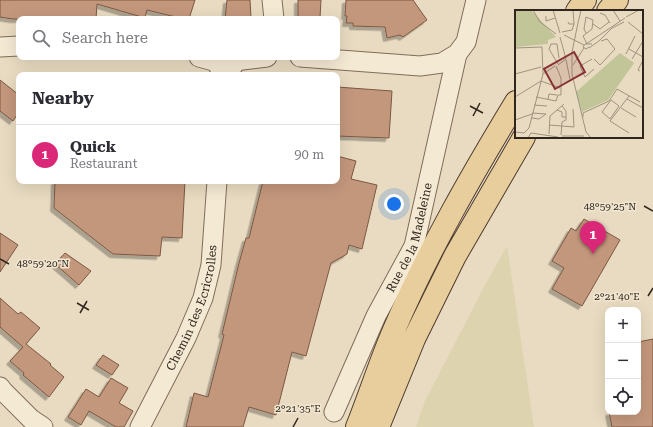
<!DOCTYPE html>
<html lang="en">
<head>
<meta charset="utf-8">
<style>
	:root { --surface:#fff; --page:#f7f7f7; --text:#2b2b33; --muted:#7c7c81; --line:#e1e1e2; --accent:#db2777 }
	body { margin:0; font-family:"Roboto Serif",serif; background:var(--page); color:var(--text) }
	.controls { position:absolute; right:12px; bottom:12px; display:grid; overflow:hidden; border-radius:8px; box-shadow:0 4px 16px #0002 }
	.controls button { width:36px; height:36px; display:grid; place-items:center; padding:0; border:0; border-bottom:1px solid var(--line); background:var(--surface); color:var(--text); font:20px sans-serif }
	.you { position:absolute; left:394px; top:204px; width:14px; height:14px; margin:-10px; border:3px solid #fff; border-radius:50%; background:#1a73e8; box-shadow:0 0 0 6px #1a73e833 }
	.badge { display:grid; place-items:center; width:26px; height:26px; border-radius:50%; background:var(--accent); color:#fff; font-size:13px; font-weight:700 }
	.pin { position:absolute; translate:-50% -33px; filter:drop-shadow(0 1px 2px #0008) }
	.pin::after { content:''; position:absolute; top:21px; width:14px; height:12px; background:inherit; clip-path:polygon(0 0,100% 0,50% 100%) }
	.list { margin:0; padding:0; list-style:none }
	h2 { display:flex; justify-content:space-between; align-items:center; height:52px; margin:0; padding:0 16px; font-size:17px }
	h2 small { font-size:13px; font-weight:400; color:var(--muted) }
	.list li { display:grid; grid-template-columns:26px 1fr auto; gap:12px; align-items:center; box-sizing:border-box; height:60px; padding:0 16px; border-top:1px solid var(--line) }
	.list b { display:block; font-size:15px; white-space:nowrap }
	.list p { margin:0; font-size:13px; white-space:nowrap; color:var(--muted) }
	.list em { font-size:13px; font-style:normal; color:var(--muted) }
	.icon { flex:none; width:22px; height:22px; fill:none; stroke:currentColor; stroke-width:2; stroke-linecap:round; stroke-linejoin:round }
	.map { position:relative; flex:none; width:653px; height:427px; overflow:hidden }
	.search { position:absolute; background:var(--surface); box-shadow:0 4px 16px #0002; left:16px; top:16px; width:324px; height:44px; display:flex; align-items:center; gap:10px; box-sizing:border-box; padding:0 14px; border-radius:8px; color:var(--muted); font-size:15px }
	.panel { position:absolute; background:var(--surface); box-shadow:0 4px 16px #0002; left:16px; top:72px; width:324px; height:112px; border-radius:8px }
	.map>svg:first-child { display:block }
	.farmland { fill:#ddd4af }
	.building { fill:#c3977b; stroke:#7c5843; filter:url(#shadow) }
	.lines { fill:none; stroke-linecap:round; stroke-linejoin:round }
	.street-casing { stroke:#806d5b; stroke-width:21 }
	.primary-casing { stroke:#4e3c2f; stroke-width:24 }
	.street { stroke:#f4e9d3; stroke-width:19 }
	.primary { stroke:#e8ce9c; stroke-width:22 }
	.ticks { fill:none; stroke:#31261d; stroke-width:1.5 }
	.labels { text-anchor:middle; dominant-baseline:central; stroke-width:3; stroke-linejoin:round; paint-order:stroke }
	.street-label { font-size:12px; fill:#31261d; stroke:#f1e6d0 }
	.inset-road { fill:none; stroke:#9f937f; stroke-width:1 }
	.view { fill:#883134; fill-opacity:0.15; stroke:#883134; stroke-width:2 }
	.inset-edge { fill:none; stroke:#31261d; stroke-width:2 }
	.ticks-label { font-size:10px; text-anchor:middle; fill:#31261d; stroke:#f1e6d0; stroke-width:3; stroke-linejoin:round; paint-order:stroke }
</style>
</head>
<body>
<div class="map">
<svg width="653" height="427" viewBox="0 0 653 427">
	<defs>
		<filter id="shadow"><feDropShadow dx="-3.5" dy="3.5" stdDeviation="0" flood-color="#0004"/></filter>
	</defs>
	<rect width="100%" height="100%" fill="#e8dbc1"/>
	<path class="farmland" d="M507 246 534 427H416L425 401 485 285Z"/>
	<path class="building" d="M0 0H195L189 19H184L147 10 145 18 97 4 96 19H13L0 17Z
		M227 0H250L251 18H249L248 19H225Z
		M298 0H321L320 18 298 17Z
		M346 0H413L427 20 403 37 400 35 387 38 385 27 353 26V23H346L347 16H345Z
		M0 80 19 95V112L13 121 0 111Z
		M337 87 392 91 389 138 337 136Z
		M337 156 356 161 351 179 377 185 362 249 349 245 347 254 331 263 306 356 292 352 276 415 249 407 243 427H186L194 393 208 397 224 335 222 334 239 263 246 238H249L263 181H337Z
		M55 181H185L182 238 162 237 160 256 113 254 54 208Z
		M584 219 620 240 582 306 552 289 564 268 552 261 571 228 576 231Z
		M0 233 18 245 0 272Z
		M65 253 91 271 79 285 55 264Z
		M0 298 18 314 21 312 40 328 26 344 51 364 50 365 64 377 49 397 23 375 24 373 10 361 23 347 0 327Z
		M653 339V427H612L609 412H638V342Z
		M103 355 119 365 112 375 96 365Z
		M111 378 128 388 119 403 133 411 124 427H116L89 411 81 425 68 417 86 389 99 397Z"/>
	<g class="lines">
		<defs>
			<g id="street">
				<path d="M272 0 274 19"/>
				<path d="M0 47 19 46"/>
				<path d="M199 57 217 62"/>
				<path d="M219 57 217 62 219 67C227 74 238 67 232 57"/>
				<path d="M300 57 420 66 442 63 457 54 466 42 476 0"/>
				<path d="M234 61 267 57"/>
				<path d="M0 387 3 391 31 419 43 427"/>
				<path id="s1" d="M334 412 376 316 414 246 457 54"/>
				<path id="s2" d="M140 427 186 338 203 298 211 265 217 181"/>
			</g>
			<path id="primary" d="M577 11 585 0
				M608 11 617 0
				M357 427C370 395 380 362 394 330 428 251 471 176 516 102
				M378 427 414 339 455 256 524 137"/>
		</defs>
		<use href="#street" class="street-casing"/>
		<use href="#primary" class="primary-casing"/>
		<use href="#street" class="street"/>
		<use href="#primary" class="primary"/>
	</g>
	<path class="ticks" d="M470 106 483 113M473 116 480 103M644 206 653 211M0 259 9 264M648 296 653 288M77 303 89 310M80 313 87 301M293 427 298 418"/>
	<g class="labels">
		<g class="street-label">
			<text stroke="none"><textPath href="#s1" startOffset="191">Rue de la Madeleine</textPath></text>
			<text stroke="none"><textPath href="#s2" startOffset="131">Chemin des Ecricrolles</textPath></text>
		</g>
	</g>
	<g transform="translate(515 10)">
		<rect width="128" height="128" fill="#e8dbc1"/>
		<path d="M0 0H16L41 27 33 30V34L0 37ZM105 43 119 53 93 90 67 102 61 82Z" fill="#c1c597"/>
		<path class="inset-road" d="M18 0 25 12 41 24M38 0 45 23M58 0 59 14M98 0 105 11M85 3 90 5 95 13M31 6V11L40 8M111 7 124 0M113 12 128 24M63 13 57 42V64L71 122 76 128M63 13 66 0M78 14 85 19 94 12M47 22 57 20 59 14H54L53 12M71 23 69 19 71 7 78 10M49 25 69 35M71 34 110 8M72 34 68 26 77 19 78 10M74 37 71 39 68 37 70 34H77M0 38 27 37 28 64M74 38 84 31 97 18 109 12M114 39 128 47M111 44 120 26M77 49 65 56 70 67 79 59M79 49 85 55 100 39 92 29 86 31M117 49 128 31M51 50 55 69M43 54 34 39 36 34H42L44 48M43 55 51 49 45 27M58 55 69 38M125 61 123 60 128 50M0 64 26 57M26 71 45 78M0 87 26 71M21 87 41 91 43 85H46V68L41 56M33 89 34 84 42 85M112 89 128 98M96 90 104 96 95 109 87 102ZM19 95 32 96M47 96 51 101V110M106 98 121 107M42 100 47 102V107H51M68 107V103L94 91 102 79 125 92M17 108 24 109 31 104 17 103M0 110 17 104M34 115 59 117 58 99M0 122 9 123 14 118 28 64 40 56M114 123 95 111 114 86M34 124 35 106 49 94M46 125 47 112 51 110M47 126H69M13 128 16 123 43 127"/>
		<path class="view" d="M59 42 70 62 40 79 29 59Z"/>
		<rect width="128" height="128" class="inset-edge"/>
	</g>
	<g class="ticks-label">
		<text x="610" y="210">48°59'25"N</text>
		<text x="43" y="267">48°59'20"N</text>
		<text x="617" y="300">2°21'40"E</text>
		<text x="298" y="412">2°21'35"E</text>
	</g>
</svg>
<div class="controls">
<button>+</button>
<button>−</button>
<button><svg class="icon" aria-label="locate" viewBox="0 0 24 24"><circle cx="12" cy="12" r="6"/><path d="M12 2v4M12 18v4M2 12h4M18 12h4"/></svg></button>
</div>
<div class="you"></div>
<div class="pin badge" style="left:593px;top:254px">1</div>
<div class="search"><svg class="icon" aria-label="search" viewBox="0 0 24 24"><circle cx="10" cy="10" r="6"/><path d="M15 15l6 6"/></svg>Search here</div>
<section class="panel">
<h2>Nearby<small></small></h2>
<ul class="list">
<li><span class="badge">1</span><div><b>Quick</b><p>Restaurant</p></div><em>90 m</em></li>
</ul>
</section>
</div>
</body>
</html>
